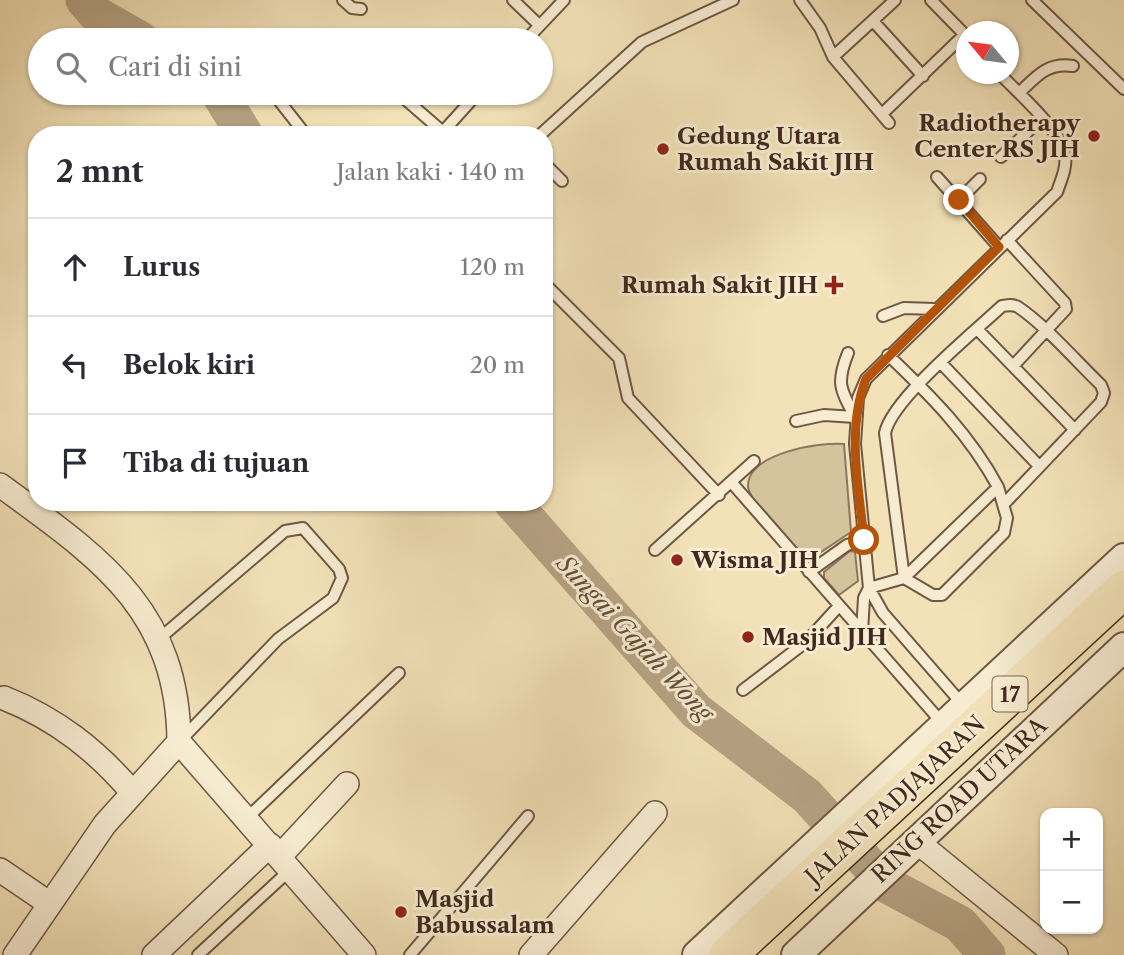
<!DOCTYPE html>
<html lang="id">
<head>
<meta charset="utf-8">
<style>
	:root { --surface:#fff; --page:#f2f2f3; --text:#2b2b33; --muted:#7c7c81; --line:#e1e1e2 }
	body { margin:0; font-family:"Libre Caslon Text",serif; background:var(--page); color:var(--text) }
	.controls { position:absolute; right:21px; bottom:21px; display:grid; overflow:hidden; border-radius:14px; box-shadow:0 2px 5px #0004 }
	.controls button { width:63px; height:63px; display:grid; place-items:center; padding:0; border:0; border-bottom:2px solid var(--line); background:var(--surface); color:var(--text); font:35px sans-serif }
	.compass { position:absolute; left:956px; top:21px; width:63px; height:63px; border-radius:50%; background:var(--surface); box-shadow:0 2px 5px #0004; rotate:299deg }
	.stop { position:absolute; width:21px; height:21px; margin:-16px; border:5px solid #b45309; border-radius:50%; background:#fff }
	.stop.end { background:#b45309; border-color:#fff; box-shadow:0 2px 7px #0008 }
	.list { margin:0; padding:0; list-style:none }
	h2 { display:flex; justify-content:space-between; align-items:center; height:91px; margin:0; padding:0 28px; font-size:30px }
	h2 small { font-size:23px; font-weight:400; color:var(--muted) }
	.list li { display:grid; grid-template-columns:46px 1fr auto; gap:21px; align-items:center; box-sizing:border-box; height:98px; padding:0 28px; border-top:2px solid var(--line) }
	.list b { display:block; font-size:26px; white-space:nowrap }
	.list em { font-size:23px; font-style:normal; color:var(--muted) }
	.icon { flex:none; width:38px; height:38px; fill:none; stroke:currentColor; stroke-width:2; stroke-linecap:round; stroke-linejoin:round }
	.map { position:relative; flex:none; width:1124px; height:955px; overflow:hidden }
	.search { position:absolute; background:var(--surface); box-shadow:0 2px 5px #0004; left:28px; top:28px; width:525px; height:77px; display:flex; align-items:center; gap:18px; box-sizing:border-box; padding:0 24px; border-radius:38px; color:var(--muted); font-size:26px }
	.panel { position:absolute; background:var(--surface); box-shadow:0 2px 5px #0004; left:28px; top:126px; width:525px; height:385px; border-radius:28px }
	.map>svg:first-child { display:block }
	.green { fill:#d5c39e; stroke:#8b765e; stroke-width:2 }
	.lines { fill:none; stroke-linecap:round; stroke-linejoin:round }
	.river { stroke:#b6a384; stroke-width:37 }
	.service-casing { stroke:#6e5745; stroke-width:14 }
	.minor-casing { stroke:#6e5745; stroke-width:26 }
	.tertiary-casing { stroke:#6e5745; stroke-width:32 }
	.trunk-casing { stroke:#41291f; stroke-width:40 }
	.service { stroke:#f7ecd1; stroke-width:10 }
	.minor { stroke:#f7ecd1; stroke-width:23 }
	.tertiary { stroke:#f7ecd1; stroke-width:28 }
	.trunk { stroke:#f3e2b8; stroke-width:37 }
	.route { stroke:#b45309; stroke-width:9 }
	.poi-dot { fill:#8f2418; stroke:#f7ecd1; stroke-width:2.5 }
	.labels { text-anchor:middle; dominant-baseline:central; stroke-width:6; stroke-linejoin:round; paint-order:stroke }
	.shield { fill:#f7ecd1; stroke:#786454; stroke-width:2 }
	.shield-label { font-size:21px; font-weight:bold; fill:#41291f }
	.poi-label { font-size:23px; font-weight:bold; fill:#41291f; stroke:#f7ecd1; text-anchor:start }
	.street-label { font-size:23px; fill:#41291f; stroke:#f7ecd1 }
	.water-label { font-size:24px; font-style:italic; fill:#644e3d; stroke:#f7ecd1 }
</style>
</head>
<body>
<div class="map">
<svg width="1124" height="955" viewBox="0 0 1124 955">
	<rect width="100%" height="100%" fill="#f3e2b8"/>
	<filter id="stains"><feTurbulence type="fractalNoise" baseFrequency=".00286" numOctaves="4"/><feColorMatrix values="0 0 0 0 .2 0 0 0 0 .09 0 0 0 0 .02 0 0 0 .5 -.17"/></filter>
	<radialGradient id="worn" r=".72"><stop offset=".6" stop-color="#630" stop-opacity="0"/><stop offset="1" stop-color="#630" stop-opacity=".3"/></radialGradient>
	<path class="green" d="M844 444 851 532 809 560C796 552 748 500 748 486 748 453 819 442 844 444Z
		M850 551 855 552 858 581 839 595 824 578V572Z"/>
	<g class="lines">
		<path class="river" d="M84 0 97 15 141 40
			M219 93 245 135
			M512 502 696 711 807 796 887 885 960 924 987 955"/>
		<defs>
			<path id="service" d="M343 0 352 8 361 9
				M513 0 539 25
				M800 0 820 28 833 57 889 123
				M931 0 967 37
				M1032 0 1124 89
				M873 21 923 76
				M526 40 564 0
				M833 57 895 0
				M273 93 306 135
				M398 93 443 132
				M1019 93C1036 77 1047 62 1073 66
				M882 114 964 35
				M440 135 478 93
				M540 135 642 42 733 0
				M1001 157 1042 118
				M544 163 562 181
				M937 177 999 247
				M959 200 980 179
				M1007 240 1065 303 1066 309 1014 365
				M544 283 619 358 628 398 719 495
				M883 316 904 308 935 309
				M977 329 1075 430
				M848 353C836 383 840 389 855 417
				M942 364 1039 466
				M796 421 824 415 855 417
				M732 483 944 725
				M998 487 1007 518 1004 533 942 595H933L904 578 885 433C892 399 974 332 1002 306 1008 305 1013 304 1018 307 1045 325 1077 362 1101 385L1104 393 1101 402 1004 504
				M655 550 754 461
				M809 572 847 545 864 540
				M862 632 864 598 869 588 904 578 998 487C970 435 931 396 888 355
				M159 639 285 531 303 528 339 569 342 578 333 598 278 639 181 740
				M743 690 806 642 838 607
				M964 706 883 613 869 588 855 444 858 398 866 379 1057 192C1061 180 1067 168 1065 155 1060 129 1018 93 1000 74
				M247 818 399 673
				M198 955 291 869
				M410 955 528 816"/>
			<path id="minor" d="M0 485C97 556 178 608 179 742L364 955
				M4 698C57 719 96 750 133 793
				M915 840 1056 955
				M280 856 347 784
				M0 870 50 904
				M15 955 105 824 179 742
				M154 955 270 845
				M531 955 655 813"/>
			<path id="tertiary" d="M697 955 1124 558
				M796 955 1124 647"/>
			<path id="trunk" d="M728 955 1124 589"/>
		</defs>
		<use href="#service" class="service-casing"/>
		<use href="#minor" class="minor-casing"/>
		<use href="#tertiary" class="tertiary-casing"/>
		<use href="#trunk" class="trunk-casing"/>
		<use href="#service" class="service"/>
		<use href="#minor" class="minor"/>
		<use href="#tertiary" class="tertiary"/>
		<use href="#trunk" class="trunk"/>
	</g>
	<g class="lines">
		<path class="route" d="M864 540C859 487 846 430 866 379L999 247 959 200"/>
	</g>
	<g class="poi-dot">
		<circle cx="1094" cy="136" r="7"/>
		<circle cx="663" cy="149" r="7"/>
		<path d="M830.5 274.5h7v7h7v7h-7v7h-7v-7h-7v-7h7z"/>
		<circle cx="677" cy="560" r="7"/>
		<circle cx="748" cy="637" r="7"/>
		<circle cx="401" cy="912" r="7"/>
	</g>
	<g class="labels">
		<rect class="shield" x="992.5" y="676.5" width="35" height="35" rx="5"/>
		<g class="shield-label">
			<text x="1010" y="694">17</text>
		</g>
		<g class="poi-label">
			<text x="1080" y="123" text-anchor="end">Radiotherapy<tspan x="1080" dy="26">Center RS JIH</tspan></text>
			<text x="677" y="136">Gedung Utara<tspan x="677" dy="26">Rumah Sakit JIH</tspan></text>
			<text x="818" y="285" text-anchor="end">Rumah Sakit JIH</text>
			<text x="691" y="560">Wisma JIH</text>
			<text x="762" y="637">Masjid JIH</text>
			<text x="415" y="899">Masjid<tspan x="415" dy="26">Babussalam</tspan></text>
		</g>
		<g class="street-label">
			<text transform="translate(895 800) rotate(-43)">JALAN PADJAJARAN</text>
			<text transform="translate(959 800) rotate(-43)">RING ROAD UTARA</text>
		</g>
		<g class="water-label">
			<text transform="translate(635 638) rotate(47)">Sungai Gajah Wong</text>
		</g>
	</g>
	<rect width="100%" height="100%" filter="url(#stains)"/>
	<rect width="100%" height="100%" fill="url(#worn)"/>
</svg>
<div class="controls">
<button>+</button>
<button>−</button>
</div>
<svg class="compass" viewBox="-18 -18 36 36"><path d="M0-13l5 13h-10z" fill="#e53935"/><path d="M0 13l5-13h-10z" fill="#7c7c81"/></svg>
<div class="stop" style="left:864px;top:540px"></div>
<div class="stop end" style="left:959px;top:200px"></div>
<div class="search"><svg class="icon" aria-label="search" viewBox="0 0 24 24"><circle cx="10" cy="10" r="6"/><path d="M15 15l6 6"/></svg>Cari di sini</div>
<section class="panel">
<h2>2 mnt<small>Jalan kaki · 140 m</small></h2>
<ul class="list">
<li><svg class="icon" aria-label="ahead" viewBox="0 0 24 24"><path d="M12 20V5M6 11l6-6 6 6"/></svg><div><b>Lurus</b></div><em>120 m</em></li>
<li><svg class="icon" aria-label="left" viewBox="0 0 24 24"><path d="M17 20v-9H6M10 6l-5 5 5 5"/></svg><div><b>Belok kiri</b></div><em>20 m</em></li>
<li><svg class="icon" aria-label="arrive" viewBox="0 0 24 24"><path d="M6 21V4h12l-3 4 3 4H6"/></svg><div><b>Tiba di tujuan</b></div></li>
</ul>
</section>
</div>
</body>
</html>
